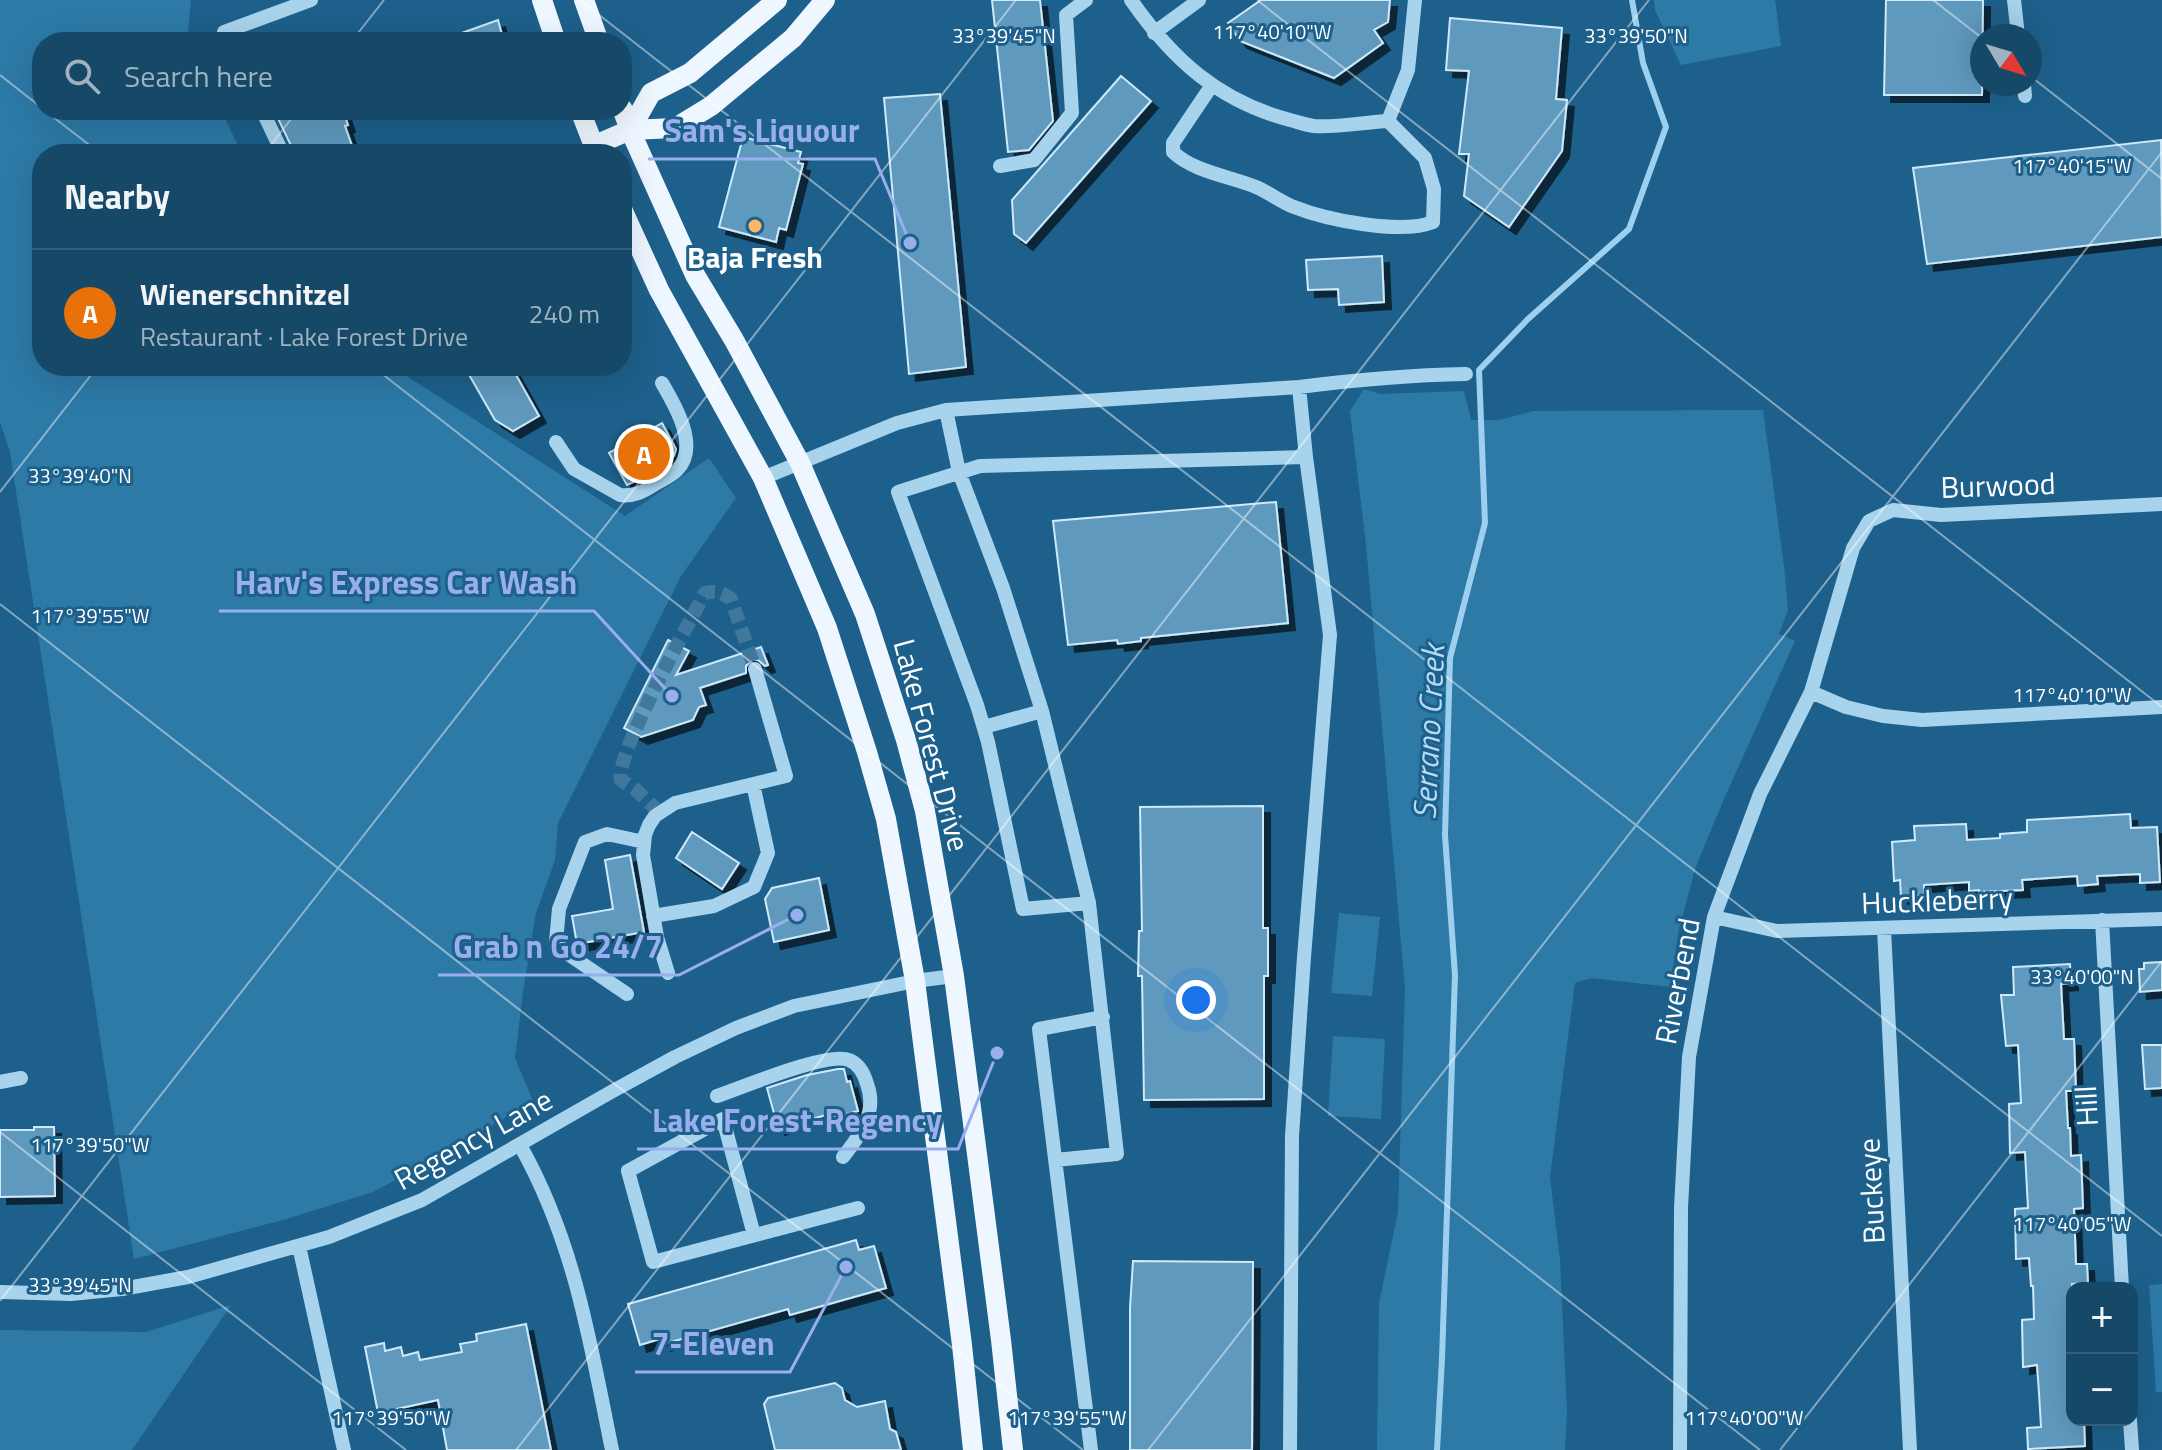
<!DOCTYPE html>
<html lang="en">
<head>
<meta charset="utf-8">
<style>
	:root { --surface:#164868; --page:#1f4f6e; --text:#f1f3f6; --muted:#9eb2c0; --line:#35607c; --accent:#e69b98 }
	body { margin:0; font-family:"Titillium Web",sans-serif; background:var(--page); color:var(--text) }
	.controls { position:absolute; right:24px; bottom:24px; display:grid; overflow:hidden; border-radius:16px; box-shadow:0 8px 32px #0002 }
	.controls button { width:72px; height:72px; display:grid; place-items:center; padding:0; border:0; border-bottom:2px solid var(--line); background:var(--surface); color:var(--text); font:40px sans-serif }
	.compass { position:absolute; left:1970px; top:24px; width:72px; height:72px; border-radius:50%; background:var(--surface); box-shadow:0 8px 32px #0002; rotate:128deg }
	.you { position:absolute; left:1196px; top:1000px; width:28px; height:28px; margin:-20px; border:6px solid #fff; border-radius:50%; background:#1a73e8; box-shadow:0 0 0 12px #1a73e833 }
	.badge { display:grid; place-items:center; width:52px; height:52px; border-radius:50%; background:var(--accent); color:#fff; font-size:26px; font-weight:700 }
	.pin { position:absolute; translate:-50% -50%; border:4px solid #fff; box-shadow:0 2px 8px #0006 }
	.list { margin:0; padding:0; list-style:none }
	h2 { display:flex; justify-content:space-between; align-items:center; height:104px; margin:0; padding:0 32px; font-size:34px }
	h2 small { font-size:26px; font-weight:400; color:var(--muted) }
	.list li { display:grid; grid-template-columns:52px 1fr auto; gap:24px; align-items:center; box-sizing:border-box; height:128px; padding:0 32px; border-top:2px solid var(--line) }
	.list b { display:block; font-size:30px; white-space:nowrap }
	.list p { margin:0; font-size:26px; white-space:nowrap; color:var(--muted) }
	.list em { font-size:26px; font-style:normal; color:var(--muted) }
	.icon { flex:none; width:44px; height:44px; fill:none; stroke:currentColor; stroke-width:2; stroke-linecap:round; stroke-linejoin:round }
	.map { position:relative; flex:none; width:2162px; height:1450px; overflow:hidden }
	.search { position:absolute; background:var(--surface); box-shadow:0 8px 32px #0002; left:32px; top:32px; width:600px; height:88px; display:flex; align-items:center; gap:20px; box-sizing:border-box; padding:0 28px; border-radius:32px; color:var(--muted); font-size:30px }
	.panel { position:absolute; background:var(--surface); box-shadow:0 8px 32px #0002; left:32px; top:144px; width:600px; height:232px; border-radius:32px }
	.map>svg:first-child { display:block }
	.green { fill:#2d7aa7 }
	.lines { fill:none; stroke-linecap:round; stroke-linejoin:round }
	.stream { stroke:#9cd0ee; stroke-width:6 }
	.building { fill:#5f9abe; stroke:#cee9f9; stroke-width:2; filter:url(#shadow) }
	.minor-tunnel { stroke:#3f789c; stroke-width:14; stroke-dasharray:14 7; stroke-linecap:butt }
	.minor { stroke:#a8d3ec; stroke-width:14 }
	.major { stroke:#eef7ff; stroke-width:20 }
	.ticks { fill:none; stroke:#fff; stroke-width:2; stroke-opacity:0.45 }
	.poi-dot { fill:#fcb767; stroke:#1d608b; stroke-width:3 }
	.labels { text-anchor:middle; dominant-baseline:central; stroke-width:6; stroke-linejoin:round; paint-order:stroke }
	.poi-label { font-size:30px; font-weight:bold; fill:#fff; stroke:#1d608b }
	.street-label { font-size:30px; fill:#fff; stroke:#1d608b }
	.water-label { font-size:32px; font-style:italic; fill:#b4dcf4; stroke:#1d608b }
	.ticks-label { font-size:20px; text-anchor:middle; fill:#fff; stroke:#1d608b; stroke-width:6; stroke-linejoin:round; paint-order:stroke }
	.leader { fill:none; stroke:#99afed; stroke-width:3 }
	.callout-dot { fill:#99afed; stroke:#1d608b; stroke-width:3 }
	.callout-label { font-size:32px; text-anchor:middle; font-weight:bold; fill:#99afed; stroke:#1d608b; stroke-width:6; stroke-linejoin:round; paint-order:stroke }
</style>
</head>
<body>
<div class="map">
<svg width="2162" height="1450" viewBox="0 0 2162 1450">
	<defs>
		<filter id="shadow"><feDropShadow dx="7" dy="7" stdDeviation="0" flood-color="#0009"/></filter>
	</defs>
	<rect width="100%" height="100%" fill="#1d608b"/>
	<path class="green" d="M0 0H191L187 42H42V110H221L242 154H42V366H391L625 516 709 458 736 498 681 576 558 823 555 860 536 913 523 992 515 1058 533 1101 441 1156 373 1192 283 1220 134 1259 10 452 0 422Z
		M1654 0H1775L1781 46 1681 65 1655 10Z
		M1364 389 1380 394 1464 391 1471 420H1499L1534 411 1763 410 1784 566 1788 610 1779 634 1795 641 1724 799 1696 866 1679 929 1670 987 1592 978 1575 983 1550 1177 1560 1260 1567 1411 1565 1450H1377L1379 1303 1398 1212 1405 988 1366 545 1350 411Z
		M1339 913 1380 917 1372 996 1331 993Z
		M1333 1036 1385 1039 1381 1119 1328 1116Z
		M2162 1284V1392H2156L2149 1285Z
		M231 1305 132 1450H0V1330L146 1332Z"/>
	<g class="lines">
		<path class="stream" d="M1437 1450 1442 1359 1455 975 1445 835 1450 658 1485 523 1479 370 1528 319 1629 229 1666 127 1643 63 1632 0"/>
	</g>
	<path class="building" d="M992 0H1040L1053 121 1029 150 1008 152Z
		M1261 0H1390L1388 22 1374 30 1383 43 1334 78 1240 41 1228 23Z
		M1886 0H1983L1982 95H1884Z
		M1450 18 1562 28 1556 99 1567 100 1562 151 1509 227 1464 196 1469 154H1459L1469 71 1446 70Z
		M498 20 504 42H442V40Z
		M1121 76 1151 101 1026 243 1014 234 1012 200Z
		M940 94 966 367 909 374 884 98Z
		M274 110H343L348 125 345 126 355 154H295Z
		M743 137 801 152 798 163 803 164 786 230 779 228 776 242 719 227Z
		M2161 140 2162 237 1927 264 1913 168Z
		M1382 256 1384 302 1339 305 1338 289 1308 290 1306 260Z
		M464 366H511L539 416 513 431 495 420Z
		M662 423 676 449 674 456 660 466 661 469 627 485 609 453Z
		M1276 502 1288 623 1141 638V641L1118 644 1117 640 1068 645 1053 521Z
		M668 640 689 651 676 675 761 647 768 665 765 666 758 660H752L746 666V673L700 688 706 705 699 707 693 720 641 737 624 728Z
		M1263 806V928H1268V976H1264V1099L1144 1100 1142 976H1138L1139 931H1142L1140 807Z
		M2130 814 2131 828 2157 827 2160 882 2140 883V874L2097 876 2098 884 2078 886 2077 876 2022 880 2023 890 1979 892V890L1969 891V882L1924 885V895L1901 897 1900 880 1894 881 1892 842 1915 840 1914 826 1966 824 1967 840 2000 838V834L2027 832V820Z
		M692 832 739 863 722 889 676 858Z
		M630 855 644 932 577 944 572 916 613 909 605 860Z
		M819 878 829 930 774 942 765 899 772 888Z
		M2162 962V990L2140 992 2139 969H2144V963Z
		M2070 964 2071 983 2061 984 2064 1039H2074L2076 1091H2066L2068 1128H2070L2071 1156 2081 1155 2083 1208 2074 1209 2076 1264H2087L2088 1283 2072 1284V1420H2084L2085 1446 2028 1449 2027 1428 2041 1427 2039 1393 2037 1365 2023 1367 2022 1320 2034 1319 2033 1286H2031L2029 1258 2016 1259 2015 1209 2028 1208 2025 1152 2010 1153 2009 1104 2021 1103 2018 1045 2006 1046 2001 995H2014L2013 967Z
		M2142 1045H2162V1088L2145 1089Z
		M838 1069H844L847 1082 850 1081 858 1111 835 1117 834 1113 778 1128 767 1088 807 1075Z
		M34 1127H54L55 1196 0 1197V1130H34Z
		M856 1240 859 1250 874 1246 886 1288 790 1315 788 1309 664 1344 663 1338 640 1345 628 1304Z
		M1133 1261 1253 1262 1252 1450H1130V1308Z
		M526 1324 551 1450H447L438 1400 378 1413 365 1347 384 1343 385 1351 401 1347 403 1356 418 1352 420 1360 462 1352 460 1344 477 1341 476 1334Z
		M835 1383 842 1388 845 1400 857 1407 885 1401 890 1429 896 1432 901 1450H775L764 1404 768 1398Z"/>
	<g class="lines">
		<path class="minor-tunnel" d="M659 812 636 790 621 780C615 755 689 623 705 593 716 591 722 592 731 599L755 669"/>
		<path class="minor" d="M1131 0C1172 59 1218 101 1290 120 1298 122 1306 125 1314 126 1334 128 1367 122 1388 121
			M2014 0 2018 36
			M1154 33 1199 0
			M229 42 224 32 311 0
			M2024 84 2025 96
			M1212 85 1173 143V152C1194 172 1229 176 1256 187 1270 193 1281 202 1294 207 1327 220 1401 235 1433 222L1434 189 1425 158 1388 121
			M262 110 283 154
			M1388 121 1408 70 1415 0
			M1000 166 1034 160 1072 113 1066 15 1086 0
			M946 410 959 472 1003 588 1042 711 1089 903 1117 1154 1055 1160
			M556 442 574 469 620 495C634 497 644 491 655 484 662 480 671 476 677 470 700 447 675 405 662 383
			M763 478 897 423 946 410 1299 387C1354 380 1410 375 1466 374
			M1811 692 1846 707 1883 716 1922 720 2162 707
			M984 727 1042 711
			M1089 903 1023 909 988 742 977 705 898 492 980 466 1306 457
			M653 916 714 906 754 887 768 853 753 784
			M1714 917 1777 931 2162 919
			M2102 920 2122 1288
			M1884 929 1910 1450
			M668 973 657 937 643 855 645 835 649 825 655 816 675 803 786 776 755 669
			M627 994 565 952 556 942 559 909 585 842 607 834 644 842
			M0 1082 21 1078
			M717 1096C741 1088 828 1051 849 1060 859 1064 864 1073 867 1084 878 1113 860 1135 843 1157
			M520 1145C575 1243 590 1342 612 1450
			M754 1235 723 1119 628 1171 653 1262 858 1208
			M299 1246 344 1450
			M0 1292 71 1294 122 1289 188 1277 329 1237 422 1200 611 1092 675 1057 736 1028 794 1006 915 981 954 976
			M2130 1420 2132 1450
			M1091 1450 1039 1029 1103 1017
			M1290 1450 1292 1136 1304 957 1330 635 1306 457 1299 387
			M1680 1450 1681 1208 1689 1057 1714 917 1760 794 1811 692 1853 548 1869 521 1893 510 1941 515 2162 504"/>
		<path class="major" d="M542 0 556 42
			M584 0 599 42
			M622 108 630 130 695 275 734 340 800 463 865 614 906 740 925 811 954 976 1001 1340 1013 1450
			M580 110 597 154
			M630 130 651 93 690 73 777 0
			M593 146 630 130 675 128 711 106 793 38 825 0
			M622 209 659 290 763 478 827 628 867 752 886 819 915 981 962 1345 973 1450"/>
	</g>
	<path class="ticks" d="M580 0 2162 1236M1257 0 2162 707M1933 0 1982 38M351 42 384 0M0 75 42 108M2030 76 2162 179M44 110 101 154M264 154 298 110M372 366 1760 1450M0 492 98 366M0 604 1083 1450M0 1132 406 1450M0 1301 1016 0M516 1450 1649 0M1148 1450 2162 152M1780 1450 2162 961"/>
	<circle class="poi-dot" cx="755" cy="226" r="8"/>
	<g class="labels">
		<g class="poi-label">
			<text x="755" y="257">Baja Fresh</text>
		</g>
		<g class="street-label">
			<text transform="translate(1998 485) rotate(-2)">Burwood</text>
			<text transform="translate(932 745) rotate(75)">Lake Forest Drive</text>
			<text transform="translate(1937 900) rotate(-2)">Huckleberry</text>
			<text transform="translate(1677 981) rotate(-79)">Riverbend</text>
			<text transform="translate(2086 1106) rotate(-93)">Hill</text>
			<text transform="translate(473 1139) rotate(-29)">Regency Lane</text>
			<text transform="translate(1871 1191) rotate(-93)">Buckeye</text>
		</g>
		<g class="water-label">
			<text transform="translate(1428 732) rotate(-87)">Serrano Creek</text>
		</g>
	</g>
	<g class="ticks-label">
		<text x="1272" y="39">117°40'10"W</text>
		<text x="1004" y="43">33°39'45"N</text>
		<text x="1636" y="43">33°39'50"N</text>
		<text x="2072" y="173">117°40'15"W</text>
		<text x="80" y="483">33°39'40"N</text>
		<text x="90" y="623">117°39'55"W</text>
		<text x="2072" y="702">117°40'10"W</text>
		<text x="2082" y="984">33°40'00"N</text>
		<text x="90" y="1152">117°39'50"W</text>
		<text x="2072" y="1231">117°40'05"W</text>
		<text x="80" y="1292">33°39'45"N</text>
		<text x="391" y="1425">117°39'50"W</text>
		<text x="1067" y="1425">117°39'55"W</text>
		<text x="1744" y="1425">117°40'00"W</text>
	</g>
	<path class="leader" d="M910 243L875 159H648M672 696L594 611H219M797 915L679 975H438M997 1053L958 1149H637M846 1267L790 1372H635"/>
	<g class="callout-dot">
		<circle cx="910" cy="243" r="8"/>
		<circle cx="672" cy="696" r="8"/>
		<circle cx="797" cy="915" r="8"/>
		<circle cx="997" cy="1053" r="8"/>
		<circle cx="846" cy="1267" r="8"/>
	</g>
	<g class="callout-label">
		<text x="762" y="142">Sam's Liquour</text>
		<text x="406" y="594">Harv's Express Car Wash</text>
		<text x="558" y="958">Grab n Go 24/7</text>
		<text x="797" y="1132">Lake Forest-Regency</text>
		<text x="713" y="1355">7-Eleven</text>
	</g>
</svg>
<div class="controls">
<button>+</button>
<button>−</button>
</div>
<svg class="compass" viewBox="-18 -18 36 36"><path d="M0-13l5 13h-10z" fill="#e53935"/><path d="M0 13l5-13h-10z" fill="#9eb2c0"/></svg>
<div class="you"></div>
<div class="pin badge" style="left:644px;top:454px;background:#e8710a">A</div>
<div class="search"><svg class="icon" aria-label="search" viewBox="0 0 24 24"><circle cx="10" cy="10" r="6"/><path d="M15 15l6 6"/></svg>Search here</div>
<section class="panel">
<h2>Nearby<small></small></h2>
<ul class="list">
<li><span class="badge" style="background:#e8710a">A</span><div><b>Wienerschnitzel</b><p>Restaurant · Lake Forest Drive</p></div><em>240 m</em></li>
</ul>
</section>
</div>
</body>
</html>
